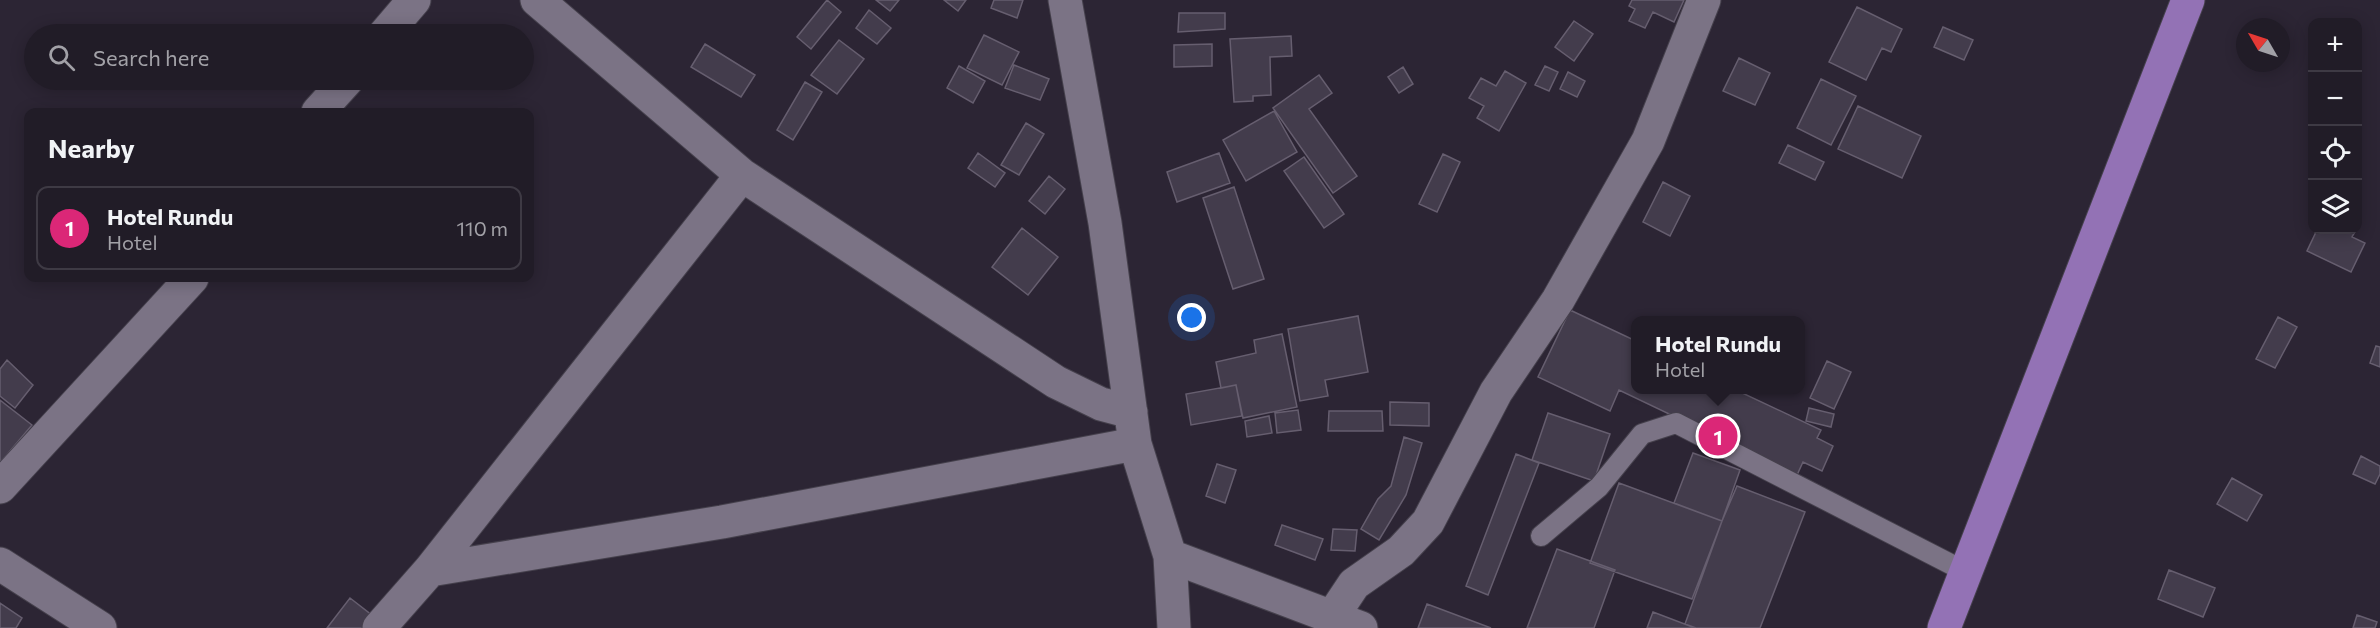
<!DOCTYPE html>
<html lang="en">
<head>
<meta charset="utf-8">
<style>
	:root { --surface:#211c27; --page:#2d2933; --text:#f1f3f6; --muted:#a2a1a7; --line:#3e3a44; --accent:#db2777 }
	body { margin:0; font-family:Commissioner,sans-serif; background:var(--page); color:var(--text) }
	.controls { position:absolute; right:18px; top:18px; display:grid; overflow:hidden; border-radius:12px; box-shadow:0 3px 15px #0003 }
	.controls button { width:54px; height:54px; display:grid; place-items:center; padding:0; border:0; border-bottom:2px solid var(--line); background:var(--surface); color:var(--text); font:30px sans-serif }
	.compass { position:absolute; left:2236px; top:18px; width:54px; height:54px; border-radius:50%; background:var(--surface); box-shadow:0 3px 15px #0003; rotate:309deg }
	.you { position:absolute; left:1192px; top:318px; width:21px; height:21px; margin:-15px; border:4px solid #fff; border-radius:50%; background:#1a73e8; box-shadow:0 0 0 9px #1a73e833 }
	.badge { display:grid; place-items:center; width:39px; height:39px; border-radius:50%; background:var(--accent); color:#fff; font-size:20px; font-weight:700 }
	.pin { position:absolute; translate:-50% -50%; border:3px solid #fff; box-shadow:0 2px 6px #0006 }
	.popup { position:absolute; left:1631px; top:316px; width:174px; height:78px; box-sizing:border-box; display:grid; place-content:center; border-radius:12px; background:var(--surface); filter:drop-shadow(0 2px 4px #0005); font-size:20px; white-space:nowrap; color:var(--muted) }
	.popup b { font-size:22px; color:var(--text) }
	.popup::after { content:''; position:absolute; left:50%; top:100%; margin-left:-12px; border:12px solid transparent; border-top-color:var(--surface) }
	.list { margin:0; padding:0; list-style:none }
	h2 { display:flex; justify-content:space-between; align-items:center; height:78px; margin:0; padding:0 24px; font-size:26px }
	h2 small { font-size:20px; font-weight:400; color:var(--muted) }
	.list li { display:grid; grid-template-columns:39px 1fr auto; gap:18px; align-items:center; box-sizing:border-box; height:84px; margin:0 12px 12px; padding:0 12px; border:2px solid var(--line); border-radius:12px }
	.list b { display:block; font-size:22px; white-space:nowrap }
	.list p { margin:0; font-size:20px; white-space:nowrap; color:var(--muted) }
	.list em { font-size:20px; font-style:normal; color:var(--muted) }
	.icon { flex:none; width:33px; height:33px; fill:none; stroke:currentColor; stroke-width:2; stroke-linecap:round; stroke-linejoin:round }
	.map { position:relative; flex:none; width:2380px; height:628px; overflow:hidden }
	.search { position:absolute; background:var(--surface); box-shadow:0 3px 15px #0003; left:24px; top:24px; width:510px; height:66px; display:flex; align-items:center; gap:15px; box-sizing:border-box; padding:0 21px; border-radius:33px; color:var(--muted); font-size:22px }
	.panel { position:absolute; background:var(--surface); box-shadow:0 3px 15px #0003; left:24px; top:108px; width:510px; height:174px; border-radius:12px }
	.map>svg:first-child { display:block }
	.building { fill:#433c4c; stroke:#665e6f; stroke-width:1.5 }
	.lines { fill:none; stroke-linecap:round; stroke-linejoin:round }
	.service-casing { stroke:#45404c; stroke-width:22 }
	.minor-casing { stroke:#45404c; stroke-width:35 }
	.trunk-casing { stroke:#45404c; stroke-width:35 }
	.service { stroke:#7b7385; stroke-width:20 }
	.minor { stroke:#7b7385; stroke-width:33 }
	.trunk { stroke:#9372b5; stroke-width:33 }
</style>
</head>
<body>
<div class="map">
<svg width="2380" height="628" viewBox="0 0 2380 628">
	<rect width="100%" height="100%" fill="#2c2534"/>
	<path class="building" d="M827 0 841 12 811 49 797 37Z
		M876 0H899L890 11Z
		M944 0H966L958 11Z
		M994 0H1023L1017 18 991 8Z
		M1632 0H1684L1674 22 1653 12 1645 28 1629 21 1635 9 1629 6Z
		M1857 7 1902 29 1891 52 1882 48 1866 80 1829 62Z
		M869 10 891 28 877 44 856 28Z
		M1179 13H1225V29L1178 32Z
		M1574 21 1593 34 1574 61 1555 47Z
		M1943 27 1973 40 1964 60 1934 47Z
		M984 35 1019 52 1002 85 967 68Z
		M1291 36 1292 56 1270 57 1271 95 1253 96V101L1234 102 1230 39Z
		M839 40 864 59 837 94 811 75Z
		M705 44 755 75 741 97 691 67Z
		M1212 44V66L1174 67V45Z
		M1739 58 1770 73 1755 105 1723 91Z
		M1014 65 1049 79 1040 100 1005 88Z
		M959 66 985 81 973 103 947 88Z
		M1545 66 1558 72 1549 91 1535 85Z
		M1403 67 1413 84 1399 93 1388 77Z
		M1505 71 1526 83 1499 131 1477 118 1484 106 1469 98 1481 78 1496 86Z
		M1568 72 1585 81 1577 97 1560 89Z
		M1319 75 1332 93 1309 109 1357 176 1333 193 1273 108Z
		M1821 79 1856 96 1831 145 1797 128Z
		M805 82 822 92 793 140 777 130Z
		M1858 106 1921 136 1902 178 1838 149Z
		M1274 111 1297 152 1246 181 1223 140Z
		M1026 123 1044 134 1019 175 1001 165Z
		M1788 145 1824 162 1815 180 1779 163Z
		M978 153 1005 173 995 187 968 168Z
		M1219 153 1230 183 1177 202 1167 172Z
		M1443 154 1460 162 1437 212 1419 204Z
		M1304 157 1344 214 1324 228 1284 171Z
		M1049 176 1065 189 1045 214 1029 201Z
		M1663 182 1690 196 1670 236 1643 222Z
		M1234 187 1264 279 1233 289 1203 198Z
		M1022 228 1058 257 1028 295 992 267Z
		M2317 230H2356L2352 237 2365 243 2351 272 2307 251Z
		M1570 310 1636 341V390H1736L1821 430 1817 438 1833 446 1822 471 1803 462 1797 475 1619 390 1610 411 1538 377Z
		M1358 316 1368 372 1325 380 1328 396 1300 401 1288 329Z
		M2278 317 2297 327 2275 368 2256 359Z
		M1282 334 1297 407 1243 418 1236 385 1221 388 1216 362 1256 353 1254 340Z
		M2376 346 2380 347V367L2370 363Z
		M7 360 33 385 15 408 0 396V369Z
		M1827 361 1851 372 1834 409 1810 398Z
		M1236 385 1242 416 1191 425 1186 394Z
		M0 400 32 425 0 463Z
		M1390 402 1429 403V426L1390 425Z
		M1809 408 1834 414 1831 427 1806 421Z
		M1298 410 1301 430 1277 433 1275 413Z
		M1329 411H1382L1383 431H1328Z
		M1548 413 1610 434 1594 481 1532 460Z
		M1269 416 1272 433 1247 437 1245 421Z
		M1404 437 1422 443 1406 495 1379 540 1361 529 1378 499 1391 486Z
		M1693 453 1740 470 1722 521 1674 503Z
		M1516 454 1539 463 1488 595 1466 586Z
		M2361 456 2380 466V474L2375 484 2353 474Z
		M1217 464 1236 470 1225 503 1206 496Z
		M2232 478 2262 495 2247 521 2217 504Z
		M1619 483 1722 521 1692 599 1590 563Z
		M1737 486 1805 512 1760 628H1696L1685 624 1722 521Z
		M1282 525 1323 539 1315 560 1275 545Z
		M1333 529 1357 530 1355 551 1331 550Z
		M1557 549 1615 570 1594 628H1527Z
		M2169 570 2215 588 2203 617 2158 599Z
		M350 598 373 616 364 628H327Z
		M0 603 22 618 16 628H0Z
		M1427 604 1491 628H1418Z
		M1653 612 1695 628H1647Z
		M2357 615 2377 622 2375 628H2353Z"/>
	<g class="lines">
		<defs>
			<path id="service" d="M1541 536 1599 487 1642 434 1676 423 1966 572"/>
			<path id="minor" d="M537 0 742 175 1056 382 1101 404 1131 412
				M1065 0 1105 223 1135 444 1170 556 1174 628
				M385 34 414 0
				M318 112 347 80
				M0 487 192 278
				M1170 556 1361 628
				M0 564 100 628
				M430 570 722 522 1135 444
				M1332 617 1354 584 1401 551 1428 522 1496 392 1558 300 1648 141 1704 0
				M379 628 430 570 742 175"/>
			<path id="trunk" d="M1944 628 2188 0"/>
		</defs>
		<use href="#service" class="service-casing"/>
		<use href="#minor" class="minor-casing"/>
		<use href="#trunk" class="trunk-casing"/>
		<use href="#service" class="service"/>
		<use href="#minor" class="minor"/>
		<use href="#trunk" class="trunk"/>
	</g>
</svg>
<div class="controls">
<button>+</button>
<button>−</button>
<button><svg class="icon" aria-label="locate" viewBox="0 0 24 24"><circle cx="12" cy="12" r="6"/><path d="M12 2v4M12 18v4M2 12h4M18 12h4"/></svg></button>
<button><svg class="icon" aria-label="layers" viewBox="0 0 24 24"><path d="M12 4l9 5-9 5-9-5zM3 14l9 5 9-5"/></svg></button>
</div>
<svg class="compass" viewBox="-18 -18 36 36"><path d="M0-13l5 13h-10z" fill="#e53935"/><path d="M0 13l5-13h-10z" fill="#a2a1a7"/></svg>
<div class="you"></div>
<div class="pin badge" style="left:1718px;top:436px">1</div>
<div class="popup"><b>Hotel Rundu</b>Hotel</div>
<div class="search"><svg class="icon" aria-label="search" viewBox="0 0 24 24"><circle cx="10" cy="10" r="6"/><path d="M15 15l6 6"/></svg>Search here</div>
<section class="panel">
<h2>Nearby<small></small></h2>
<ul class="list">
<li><span class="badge">1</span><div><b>Hotel Rundu</b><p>Hotel</p></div><em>110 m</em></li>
</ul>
</section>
</div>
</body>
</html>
